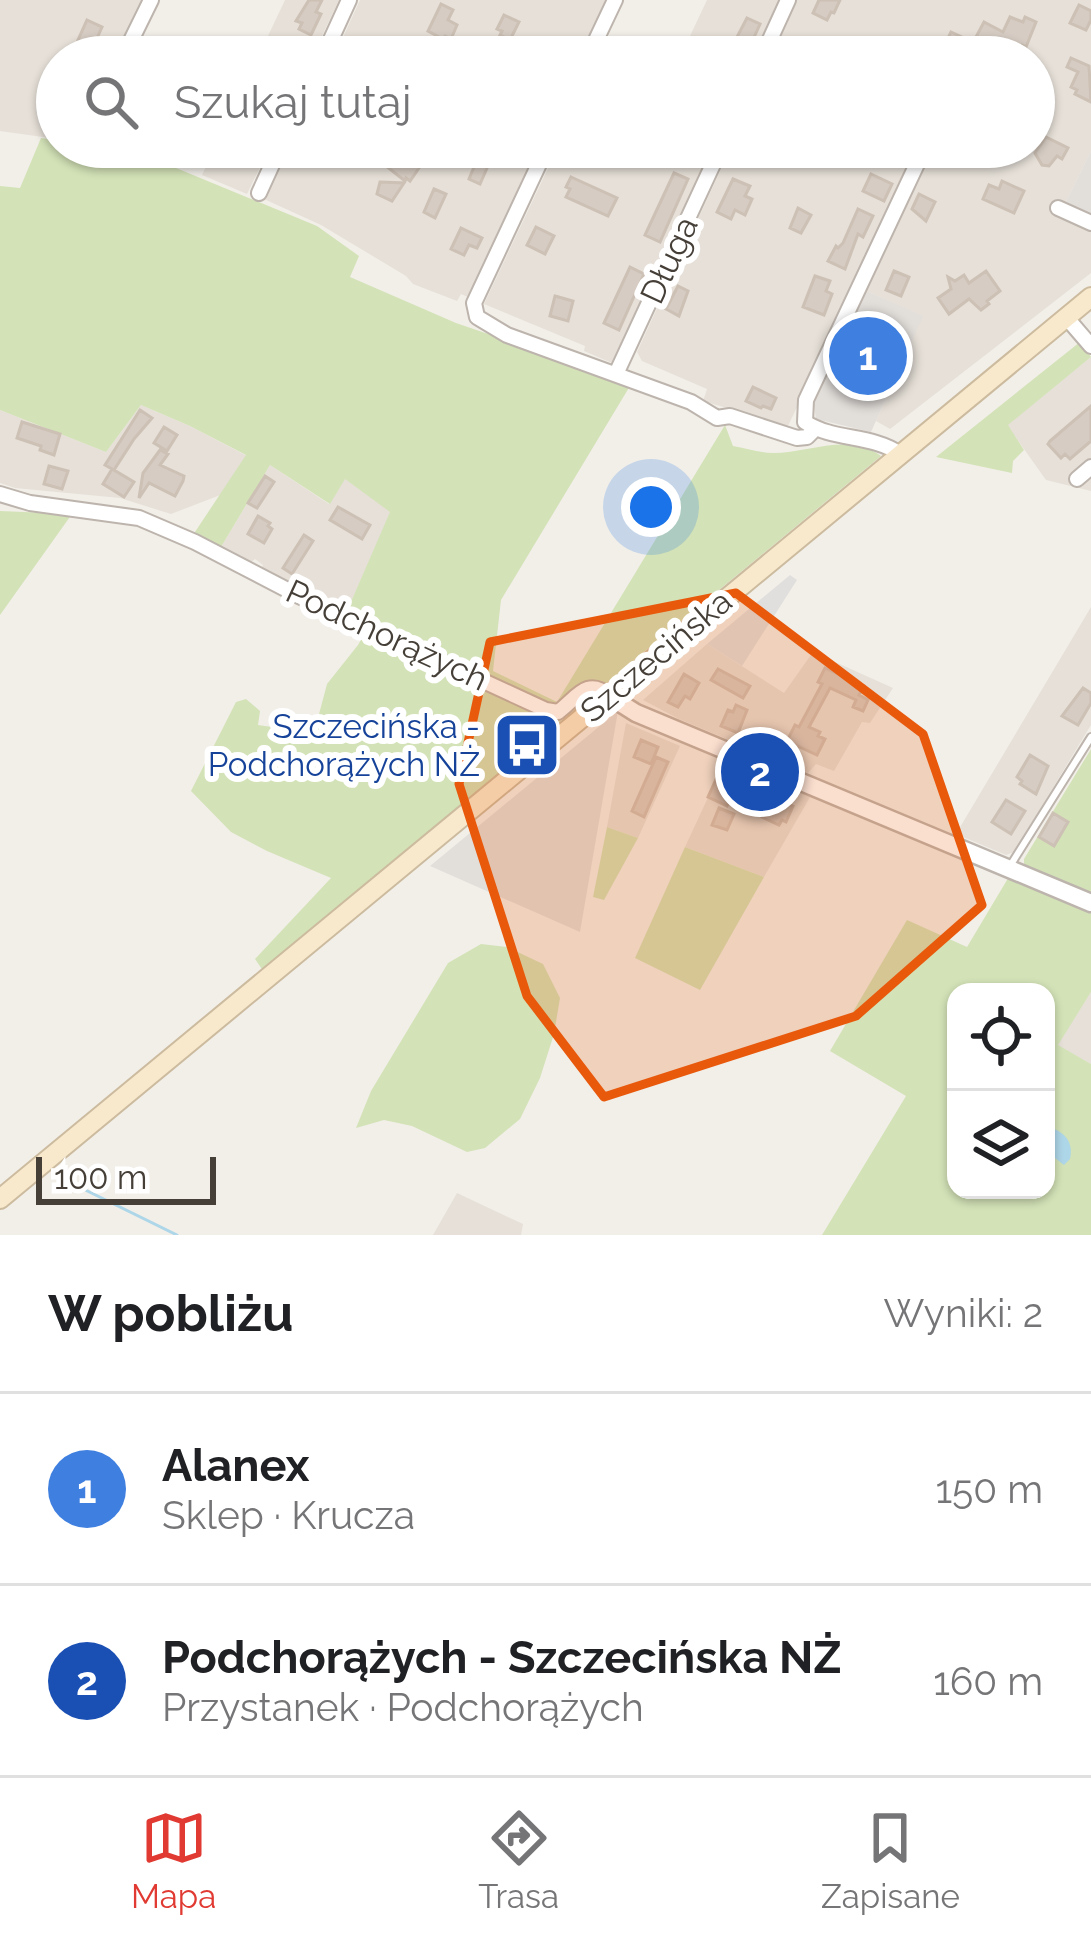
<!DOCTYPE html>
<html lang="pl">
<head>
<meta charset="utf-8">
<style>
	:root { --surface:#fff; --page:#f2f2f2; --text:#202124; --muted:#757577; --line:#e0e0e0; --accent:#e03a32 }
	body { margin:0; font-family:Raleway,sans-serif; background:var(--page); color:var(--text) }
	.controls { position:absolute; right:36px; bottom:36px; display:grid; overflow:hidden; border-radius:24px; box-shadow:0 3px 9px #0004 }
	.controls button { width:108px; height:108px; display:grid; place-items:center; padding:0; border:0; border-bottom:3px solid var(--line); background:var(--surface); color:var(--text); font:60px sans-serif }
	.scale { position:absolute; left:36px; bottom:30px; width:180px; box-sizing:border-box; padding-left:12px; border:6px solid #453f38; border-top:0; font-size:33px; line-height:42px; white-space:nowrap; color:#453f38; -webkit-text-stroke:9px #fff; paint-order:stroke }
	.you { position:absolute; left:651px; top:507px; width:42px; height:42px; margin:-30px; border:9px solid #fff; border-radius:50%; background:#1a73e8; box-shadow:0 0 0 18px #1a73e833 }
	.badge { display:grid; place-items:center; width:78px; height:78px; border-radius:50%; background:var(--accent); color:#fff; font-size:39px; font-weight:700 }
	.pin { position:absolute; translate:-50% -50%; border:6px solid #fff; box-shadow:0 3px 12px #0006 }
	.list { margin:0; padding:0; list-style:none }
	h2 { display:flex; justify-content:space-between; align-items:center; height:156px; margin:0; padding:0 48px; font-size:51px }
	h2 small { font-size:39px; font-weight:400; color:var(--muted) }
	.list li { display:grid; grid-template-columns:78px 1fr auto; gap:36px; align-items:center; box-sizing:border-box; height:192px; padding:0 48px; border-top:3px solid var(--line) }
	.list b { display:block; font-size:45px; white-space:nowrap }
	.list p { margin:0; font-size:39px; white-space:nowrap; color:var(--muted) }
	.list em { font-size:39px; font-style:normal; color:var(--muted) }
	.icon { flex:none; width:66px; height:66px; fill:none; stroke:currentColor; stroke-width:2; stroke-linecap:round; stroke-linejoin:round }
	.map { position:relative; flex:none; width:1091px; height:1235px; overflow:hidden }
	.search { position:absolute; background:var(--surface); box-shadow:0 3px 9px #0004; left:36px; right:36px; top:36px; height:132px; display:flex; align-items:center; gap:30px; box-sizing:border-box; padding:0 42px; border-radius:66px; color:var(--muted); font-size:45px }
	.sheet { height:540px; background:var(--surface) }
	nav { display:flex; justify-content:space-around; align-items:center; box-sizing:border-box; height:168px; border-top:3px solid var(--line); background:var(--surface); font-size:33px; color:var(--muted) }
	nav a { display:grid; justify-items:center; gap:6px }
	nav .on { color:var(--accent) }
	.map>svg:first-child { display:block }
	.residential { fill:#e6e0d8 }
	.industrial { fill:#e2deda }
	.green { fill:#d3e2b7; fill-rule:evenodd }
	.parking { fill:#e1dfdd }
	.water { fill:#add6e8 }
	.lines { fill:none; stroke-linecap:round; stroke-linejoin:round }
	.stream { stroke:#add6e8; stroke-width:3 }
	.building { fill:#d6ccc3; stroke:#cdc0b4; stroke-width:3 }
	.service-casing { stroke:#bdb5ad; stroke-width:10 }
	.minor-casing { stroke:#bdb5ad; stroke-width:18 }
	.tertiary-casing { stroke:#bdb5ad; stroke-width:21 }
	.secondary-casing { stroke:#ccbb9e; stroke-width:22 }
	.service { stroke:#fff; stroke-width:6 }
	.minor { stroke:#fff; stroke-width:14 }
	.tertiary { stroke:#fff; stroke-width:16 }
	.secondary { stroke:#f8e9cd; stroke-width:18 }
	.marked { fill:#e8590c; fill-opacity:0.2; stroke:#e8590c; stroke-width:9; stroke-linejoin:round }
	.labels { text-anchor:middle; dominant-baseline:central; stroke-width:12; stroke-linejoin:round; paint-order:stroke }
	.street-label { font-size:33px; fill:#453f38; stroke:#fff }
	.transit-label { font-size:33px; fill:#164399; stroke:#fff; text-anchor:end }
</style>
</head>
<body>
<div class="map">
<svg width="1091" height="1235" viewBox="0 0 1091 1235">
	<rect width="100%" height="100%" fill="#f2efe9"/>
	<path class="residential" d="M0 0H142L123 40 116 44 110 57H57V139L0 131Z
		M285 0H339L312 57H258Z
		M360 0H608L582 57H334Z
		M707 0H780L754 57H680Z
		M795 0H1091V151L1065 204 1056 203 1051 213 1091 231V273L890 429 876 421 922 316 864 290 932 147H1034V57H983L989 44 974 37 964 57H773L776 50 773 48Z
		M215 147H270L247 194 202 175Z
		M288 147H540L470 298 461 294 457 301 413 284 406 276 321 225 264 199Z
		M558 147H712L612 363 584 351 585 346 484 304Z
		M731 147H921L788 426 703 401 707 389 642 361 637 352Z
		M1091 357V491L1046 480 1007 425Z
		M141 405 190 426 247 456 223 494 171 514 120 498 15 488 0 483V410L106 452Z
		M270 465 329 504 344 478 391 512 347 611 260 571 263 565 255 559 250 563 221 547Z
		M1091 607V725L1014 852 1006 855 956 834Z
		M707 644 784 693 813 652 893 688 870 723 862 722 834 771 816 764 808 773 679 719 643 700Z
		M626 723 680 746 638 838 607 827Z
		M725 761 810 797 764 877 685 847Z
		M1091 992V1064L1057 1045Z
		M457 1193 523 1224 521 1235H433Z"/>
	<path class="industrial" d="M1091 151V215L1065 204Z
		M864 290 923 316 871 432 816 419 813 397Z
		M618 711 580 932 430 866Z"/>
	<path class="green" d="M41 138 57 140V147H104L147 156 317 226 359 256 350 277 456 323 575 364 630 386 501 600 493 671 557 702 725 425 733 446C746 448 760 453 773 453 809 453 849 432 881 456L575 709 264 972 255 959 331 878 267 851 231 832 191 791 236 702 246 699 260 711 258 725 314 733 327 684 358 645 371 622 347 611 390 512 345 479 330 504 270 465 221 547 193 535 246 455 190 426 141 405 106 452 0 410V186L20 188Z
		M1080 342 1091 357 1008 425 1024 450 1013 461 1012 473 936 457Z
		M0 511 72 514 0 615Z
		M1091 749V898L1024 867V859Z
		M607 827 638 838 604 900 593 897Z
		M685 847 764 877 700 990 635 958Z
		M1010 875 1091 913V992L1058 1045 1091 1064V1235H822L906 1096 830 1051 907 920 967 947ZM956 992H1046V1190H956Z
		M481 944 507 947 543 964 560 998 554 1034 540 1078 520 1119 485 1148 467 1152 412 1126 384 1120 356 1128 371 1091 448 963Z"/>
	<path class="parking" d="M790 575 797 580 742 666 707 644Z"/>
	<path class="water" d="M1046 1126C1063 1131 1074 1140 1070 1159L1064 1165 1046 1151Z"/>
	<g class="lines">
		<path class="stream" d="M61 1178 177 1235"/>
	</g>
	<path class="building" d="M309 0H322L316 12 321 14 311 35 299 29 302 23 296 21Z
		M819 0H840L834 13 831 12 827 20 813 13Z
		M441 4 453 10 448 20 457 25 451 39 445 36 443 39 428 31Z
		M1079 5 1091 11V20L1086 30 1070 23Z
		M504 15 519 22 510 40 500 35 502 31 497 29Z
		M1010 17 1023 22 1025 17 1036 22 1026 47 1022 45 1017 57H990L995 46 976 37 984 22 1003 32Z
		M747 18 760 24 751 44 737 37Z
		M87 20 102 27 93 47 78 40Z
		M951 32 964 38 955 57H939Z
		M1071 58 1089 66 1091 102 1075 94 1077 90 1071 87 1078 72 1067 67Z
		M1046 137 1068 148 1062 159 1057 156 1049 166 1042 165 1035 153Z
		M396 152 409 158 419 168 410 181 406 178 405 181 386 166Z
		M479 155 491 159 480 184 469 179Z
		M674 173 688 179 660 242 645 235Z
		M871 174 892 184 884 201 863 191Z
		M571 177 617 198 608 216 566 197 570 189 566 187Z
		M733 179 750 186 745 196 752 199 745 215 735 210 731 219 717 212Z
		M1002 181 1024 191 1014 213 983 199 989 185 999 189Z
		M380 182 404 183 392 201 377 194Z
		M434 189 446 194 435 218 424 212Z
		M919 194 935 202 926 221 912 209Z
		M798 208 811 215 801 233 790 228Z
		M858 209 873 216 863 237 858 234 845 269 828 261 836 246 838 248 843 243Z
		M536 227 554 236 545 254 527 245Z
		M461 228 482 238 477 248 469 245 464 255 451 249Z
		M630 267 644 274 619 330 604 323Z
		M894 271 909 277 901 296 886 290Z
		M986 271 1000 291 987 301 989 304 981 310 969 299 949 314 938 298 951 289 948 277 955 281 964 275 969 283Z
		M815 276 830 281 826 291 832 294 824 315 803 307Z
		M678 286 688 291 679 316 666 309Z
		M555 296 573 301 568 321 550 316Z
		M890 343 901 348 880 393 869 388 882 362 874 358 879 348 886 352Z
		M753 387 776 398 771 409 763 406 761 408 746 401Z
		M1091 406V441L1070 459 1065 454 1061 458 1048 444 1050 441Z
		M140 410 152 418 134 439 114 470 134 482 124 497 103 484 112 469 105 465Z
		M22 422 60 434 54 455 40 450 41 446 17 438Z
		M164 427 177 435 167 451 154 443Z
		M160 450 168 454 160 465 184 476 183 481 175 496 149 483 139 498 143 473Z
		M49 466 68 471 62 489 44 484Z
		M265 476 274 482 257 508 248 503Z
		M338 507 370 525 362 539 330 520Z
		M258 516 270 523 268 526 272 529 264 543 248 534Z
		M304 535 313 541 292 574 283 568Z
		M825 668 864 686 859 695 868 700 863 711 853 707 856 700 830 688 809 727 820 732 818 736 825 739 817 755 787 741 795 725 799 727 822 684 818 682Z
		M718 669 750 686 743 698 711 680Z
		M684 674 699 683 690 699 685 696 678 707 668 702Z
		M1083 688 1091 693V703L1078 725 1062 716Z
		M736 705 747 710 738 733 721 726 728 710 733 712Z
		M641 740 658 747 651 764 634 757Z
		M1030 755 1048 766 1036 794 1020 784 1022 781 1017 777Z
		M656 757 668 762 644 817 632 811Z
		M718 775 736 783 727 806 708 797Z
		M771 798 793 806 786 822 782 820 779 825 762 817Z
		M1006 800 1025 811 1011 834 992 822Z
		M719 808 734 814 727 830 712 825Z
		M1053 813 1068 822 1054 846 1039 837Z"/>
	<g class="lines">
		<defs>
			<path id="service" d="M1010 866 1091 737"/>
			<path id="minor" d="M123 57 151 0
				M323 57 349 0
				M588 57 615 0
				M762 57 788 0
				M971 57 975 51
				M547 147 474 303 477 317 507 335 691 402 717 418 730 416 797 438 807 437 815 429
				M259 193 280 147
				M1058 208 1091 223
				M1066 317 1091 346
				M616 374 721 147
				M900 454C872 434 833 441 805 422L806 400 925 147
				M1077 479 1091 467
				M0 494 30 503 139 518 195 542 299 596 546 710 558 712C576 699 587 676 609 696"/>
			<path id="tertiary" d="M609 696 636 713 1091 903"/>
			<path id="secondary" d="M0 1199 1091 297"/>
		</defs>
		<use href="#service" class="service-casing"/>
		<use href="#minor" class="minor-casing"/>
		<use href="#tertiary" class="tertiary-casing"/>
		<use href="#secondary" class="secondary-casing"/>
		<use href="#service" class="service"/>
		<use href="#minor" class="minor"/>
		<use href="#tertiary" class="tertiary"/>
		<use href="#secondary" class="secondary"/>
	</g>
	<path class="marked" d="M736 593 923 734 982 905 856 1016 604 1097 527 996 459 784 490 642Z"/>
	<defs>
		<symbol id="bus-square" viewBox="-11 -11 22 22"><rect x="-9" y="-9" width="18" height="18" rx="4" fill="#1a4fb4" stroke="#fff"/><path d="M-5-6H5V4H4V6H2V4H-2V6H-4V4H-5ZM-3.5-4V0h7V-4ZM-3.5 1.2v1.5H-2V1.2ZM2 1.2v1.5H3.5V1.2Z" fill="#fff"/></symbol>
	</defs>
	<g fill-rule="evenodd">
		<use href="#bus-square" x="489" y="707" width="76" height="76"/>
	</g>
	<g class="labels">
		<g class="street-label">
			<text transform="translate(669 260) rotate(-65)">Długa</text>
			<text transform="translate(387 635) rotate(25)">Podchorążych</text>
			<text transform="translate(656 656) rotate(-40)">Szczecińska</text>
		</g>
		<g class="transit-label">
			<text x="480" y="726">Szczecińska -<tspan x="480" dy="38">Podchorążych NŻ</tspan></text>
		</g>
	</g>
</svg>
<div class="controls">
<button><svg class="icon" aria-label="locate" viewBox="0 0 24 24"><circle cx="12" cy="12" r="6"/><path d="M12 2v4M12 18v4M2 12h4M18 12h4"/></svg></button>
<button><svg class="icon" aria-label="layers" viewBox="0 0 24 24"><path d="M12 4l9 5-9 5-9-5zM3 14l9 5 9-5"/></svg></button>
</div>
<div class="scale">100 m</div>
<div class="you"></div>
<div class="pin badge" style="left:868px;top:356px;background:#3f7fe0">1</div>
<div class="pin badge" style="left:760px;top:772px;background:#1a4fb4">2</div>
<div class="search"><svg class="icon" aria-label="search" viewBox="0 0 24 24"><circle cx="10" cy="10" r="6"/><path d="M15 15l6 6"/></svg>Szukaj tutaj</div>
</div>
<section class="sheet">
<h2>W pobliżu<small>Wyniki: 2</small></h2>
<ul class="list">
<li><span class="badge" style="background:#3f7fe0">1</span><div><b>Alanex</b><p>Sklep · Krucza</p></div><em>150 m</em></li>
<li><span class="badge" style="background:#1a4fb4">2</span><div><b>Podchorążych - Szczecińska NŻ</b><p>Przystanek · Podchorążych</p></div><em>160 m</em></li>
</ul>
</section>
<nav>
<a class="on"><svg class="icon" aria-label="map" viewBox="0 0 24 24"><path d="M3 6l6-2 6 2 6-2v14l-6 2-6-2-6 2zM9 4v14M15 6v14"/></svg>Mapa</a>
<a><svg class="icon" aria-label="directions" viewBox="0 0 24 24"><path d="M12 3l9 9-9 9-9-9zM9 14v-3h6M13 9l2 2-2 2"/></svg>Trasa</a>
<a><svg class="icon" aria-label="saved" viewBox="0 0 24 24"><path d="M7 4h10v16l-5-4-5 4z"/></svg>Zapisane</a>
</nav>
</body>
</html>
